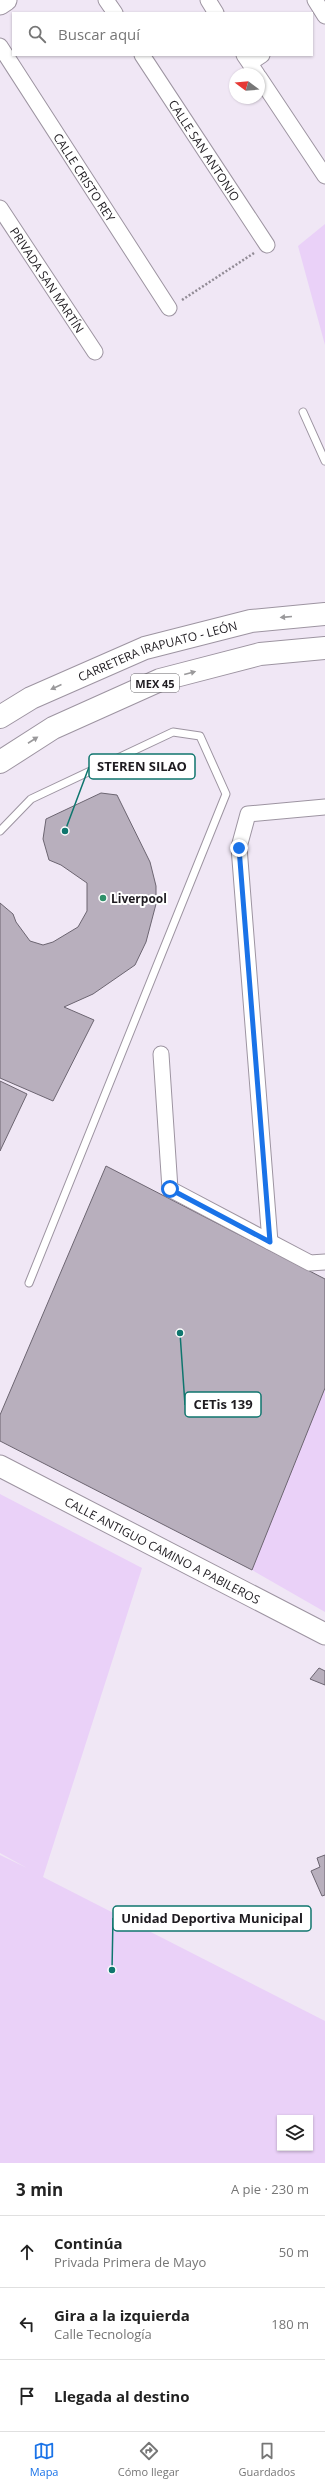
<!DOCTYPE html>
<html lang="es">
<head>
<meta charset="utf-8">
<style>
	:root { --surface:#fff; --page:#f2f2f2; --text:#222; --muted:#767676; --line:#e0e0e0; --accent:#1a73e8 }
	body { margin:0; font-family:"Open Sans",sans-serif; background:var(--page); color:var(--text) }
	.controls { position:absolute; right:12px; bottom:12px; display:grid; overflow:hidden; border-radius:0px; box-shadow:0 1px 3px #0004 }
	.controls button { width:36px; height:36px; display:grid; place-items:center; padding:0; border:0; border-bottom:1px solid var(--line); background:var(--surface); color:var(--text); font:20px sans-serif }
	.compass { position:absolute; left:229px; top:68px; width:36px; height:36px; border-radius:50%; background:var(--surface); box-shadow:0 1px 3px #0004; rotate:286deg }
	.stop { position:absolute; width:12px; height:12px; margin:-9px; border:3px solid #1a73e8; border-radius:50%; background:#fff }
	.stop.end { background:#1a73e8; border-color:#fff; box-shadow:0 1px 4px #0008 }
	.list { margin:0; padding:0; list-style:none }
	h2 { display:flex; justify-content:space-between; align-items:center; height:52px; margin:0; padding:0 16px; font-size:17px }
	h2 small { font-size:13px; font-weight:400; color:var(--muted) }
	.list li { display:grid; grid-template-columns:26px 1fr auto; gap:12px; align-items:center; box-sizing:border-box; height:72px; padding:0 16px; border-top:1px solid var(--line) }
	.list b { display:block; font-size:15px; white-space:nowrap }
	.list p { margin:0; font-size:13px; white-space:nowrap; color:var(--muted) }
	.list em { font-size:13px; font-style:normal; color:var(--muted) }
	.icon { flex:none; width:22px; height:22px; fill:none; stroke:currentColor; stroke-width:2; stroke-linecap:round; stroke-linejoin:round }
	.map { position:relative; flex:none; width:325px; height:2163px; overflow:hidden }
	.search { position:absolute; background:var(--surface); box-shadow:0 1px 3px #0004; left:12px; right:12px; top:12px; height:44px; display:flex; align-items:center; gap:10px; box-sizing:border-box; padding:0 14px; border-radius:0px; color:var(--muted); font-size:15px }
	.sheet { height:268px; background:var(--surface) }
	nav { display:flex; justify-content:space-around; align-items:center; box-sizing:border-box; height:56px; border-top:1px solid var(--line); background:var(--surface); font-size:11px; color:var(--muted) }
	nav a { display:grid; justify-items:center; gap:2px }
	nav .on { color:var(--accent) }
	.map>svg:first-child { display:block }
	.green { fill:#ead1f8; fill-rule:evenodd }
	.building { fill:#b8afbd; stroke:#6c6571 }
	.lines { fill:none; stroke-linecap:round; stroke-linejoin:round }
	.lane-casing { stroke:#9d94a1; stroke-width:9 }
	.street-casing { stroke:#9d94a1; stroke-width:17 }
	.secondary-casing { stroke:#9d94a1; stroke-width:23 }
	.highway-casing { stroke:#9d94a1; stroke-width:24 }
	.path { stroke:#918b95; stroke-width:2.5; stroke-dasharray:2 2; stroke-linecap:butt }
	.lane { stroke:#fff; stroke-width:7 }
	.street { stroke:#fff; stroke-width:15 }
	.secondary { stroke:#fff; stroke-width:21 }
	.highway { stroke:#fff; stroke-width:22 }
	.oneway { fill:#9a999b }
	.route { stroke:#1a73e8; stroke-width:5 }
	.poi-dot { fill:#2f906a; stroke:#fff; stroke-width:1.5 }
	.labels { text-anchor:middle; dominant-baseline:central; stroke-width:4; stroke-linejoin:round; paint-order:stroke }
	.shield { fill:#fff; stroke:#626064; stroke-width:1 }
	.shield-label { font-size:11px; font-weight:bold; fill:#1f1c21 }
	.street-label { font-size:12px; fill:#1f1c21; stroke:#fff }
	.poi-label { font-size:12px; font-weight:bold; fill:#1f1c21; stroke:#fff; text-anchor:start }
	.leader { fill:none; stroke:#0f766e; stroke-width:1.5 }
	.callout-dot { fill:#0f766e; stroke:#fff; stroke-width:1.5 }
	.callout { fill:#fff; stroke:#0f766e; stroke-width:1.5 }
	.callout-label { font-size:13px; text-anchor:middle; font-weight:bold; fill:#1f1c21 }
</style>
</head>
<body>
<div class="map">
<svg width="325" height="2163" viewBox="0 0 325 2163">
	<rect width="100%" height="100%" fill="#f0e7f5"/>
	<path class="green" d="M325 224V345L298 246Z
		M325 1388V1612L252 1570Z
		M0 1494 142 1568 43 1877 325 2021V2163H0V1855L27 1868 0 1853ZM280 2118H310V2148H280Z"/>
	<path class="building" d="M101 793 117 795 150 862 156 886V904L146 942 135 965 93 994 64 1007 94 1020 53 1101 0 1078V903L13 914 16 922 30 941 43 945 53 942 78 927 87 911V883L61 865 49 860 43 839 46 819Z
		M0 1081 27 1094 0 1151Z
		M106 1166 325 1279V1388L252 1570 0 1441V1415Z
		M319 1668 325 1671V1685L310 1679Z
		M325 1855V1895L322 1896 311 1871 320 1867 317 1858Z"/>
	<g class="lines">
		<defs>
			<path id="lane" d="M303 412 325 461
				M0 831 31 799 173 732 200 736 226 794 29 1283"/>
			<g id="street">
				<path d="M106 0 115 13"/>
				<path d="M208 0 216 13"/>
				<path d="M315 0 325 16"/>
				<path id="s1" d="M0 46 169 308"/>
				<path id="s2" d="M142 55 267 245"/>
				<path d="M244 55 257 74"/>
				<path d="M250 63 262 55"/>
				<path d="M259 77 325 176"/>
				<path id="s3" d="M0 208 95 352"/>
				<path d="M161 1054 170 1189 310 1263 325 1262"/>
				<path d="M270 1242 239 847 248 814 325 807"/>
			</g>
			<g id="secondary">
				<path d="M0 4 6 0"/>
				<path id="s4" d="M0 1466 325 1634"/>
			</g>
			<g id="highway">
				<path id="s5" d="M0 717 31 698 145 648 251 621 325 614"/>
				<path d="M0 762 53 728 160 680 260 654 325 648"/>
			</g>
		</defs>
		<use href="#lane" class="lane-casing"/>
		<use href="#street" class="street-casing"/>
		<use href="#secondary" class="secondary-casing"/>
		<use href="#highway" class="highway-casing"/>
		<path class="path" d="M182 300 254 253"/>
		<use href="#lane" class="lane"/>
		<use href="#street" class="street"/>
		<use href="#secondary" class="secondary"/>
		<use href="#highway" class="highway"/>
	</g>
	<defs><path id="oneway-solid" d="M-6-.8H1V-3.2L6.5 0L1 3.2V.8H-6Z"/></defs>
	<g class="oneway">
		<use href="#oneway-solid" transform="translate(286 617) rotate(175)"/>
		<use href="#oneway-solid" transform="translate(190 673) rotate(-15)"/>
		<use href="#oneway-solid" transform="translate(56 687) rotate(156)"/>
		<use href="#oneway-solid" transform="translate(33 740) rotate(-33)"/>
	</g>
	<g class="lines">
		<path class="route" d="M170 1189 270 1242 239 848"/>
	</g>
	<circle class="poi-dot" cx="103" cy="898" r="4"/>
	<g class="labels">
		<rect class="shield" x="131" y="674" width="48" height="18" rx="3"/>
		<g class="shield-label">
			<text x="155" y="683">MEX 45</text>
		</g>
		<g class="street-label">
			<text stroke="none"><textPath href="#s2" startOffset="114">CALLE SAN ANTONIO</textPath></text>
			<text stroke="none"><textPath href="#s1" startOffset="156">CALLE CRISTO REY</textPath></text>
			<text stroke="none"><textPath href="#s3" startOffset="86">PRIVADA SAN MARTÍN</textPath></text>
			<text stroke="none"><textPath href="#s5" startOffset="172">CARRETERA IRAPUATO - LEÓN</textPath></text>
			<text stroke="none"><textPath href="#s4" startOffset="183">CALLE ANTIGUO CAMINO A PABILEROS</textPath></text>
		</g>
		<g class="poi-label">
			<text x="111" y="898">Liverpool</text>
		</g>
	</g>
	<path class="leader" d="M65 831L89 767M180 1333L185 1405M112 1970L113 1918"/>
	<g class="callout-dot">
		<circle cx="65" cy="831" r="4"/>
		<circle cx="180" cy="1333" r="4"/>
		<circle cx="112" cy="1970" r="4"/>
	</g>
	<g class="callout">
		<rect x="89" y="754" width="106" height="25" rx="4"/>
		<rect x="185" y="1392" width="76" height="25" rx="4"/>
		<rect x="113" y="1906" width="198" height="25" rx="4"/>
	</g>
	<g class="callout-label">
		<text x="142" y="771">STEREN SILAO</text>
		<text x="223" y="1409">CETis 139</text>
		<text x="212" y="1923">Unidad Deportiva Municipal</text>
	</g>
</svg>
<div class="controls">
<button><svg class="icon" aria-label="layers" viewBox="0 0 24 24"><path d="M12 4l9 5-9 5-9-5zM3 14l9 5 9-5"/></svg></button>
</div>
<svg class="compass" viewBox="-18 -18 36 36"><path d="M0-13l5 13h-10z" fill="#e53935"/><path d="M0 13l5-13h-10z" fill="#767676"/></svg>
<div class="stop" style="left:170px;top:1189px"></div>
<div class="stop end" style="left:239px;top:848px"></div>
<div class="search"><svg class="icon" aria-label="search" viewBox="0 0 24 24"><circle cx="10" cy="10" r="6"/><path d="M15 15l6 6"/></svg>Buscar aquí</div>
</div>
<section class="sheet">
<h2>3 min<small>A pie · 230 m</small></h2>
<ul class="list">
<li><svg class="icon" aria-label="ahead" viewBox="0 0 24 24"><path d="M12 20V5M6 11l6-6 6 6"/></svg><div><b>Continúa</b><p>Privada Primera de Mayo</p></div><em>50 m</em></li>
<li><svg class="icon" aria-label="left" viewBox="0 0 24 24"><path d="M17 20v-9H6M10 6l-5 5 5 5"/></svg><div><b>Gira a la izquierda</b><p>Calle Tecnología</p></div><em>180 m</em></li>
<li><svg class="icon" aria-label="arrive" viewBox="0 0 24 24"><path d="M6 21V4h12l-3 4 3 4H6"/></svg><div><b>Llegada al destino</b></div></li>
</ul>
</section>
<nav>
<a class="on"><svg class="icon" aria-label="map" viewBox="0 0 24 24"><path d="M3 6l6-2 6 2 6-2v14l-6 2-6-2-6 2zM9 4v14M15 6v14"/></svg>Mapa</a>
<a><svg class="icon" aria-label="directions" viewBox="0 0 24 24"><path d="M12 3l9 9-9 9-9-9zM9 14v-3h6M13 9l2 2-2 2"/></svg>Cómo llegar</a>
<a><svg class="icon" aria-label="saved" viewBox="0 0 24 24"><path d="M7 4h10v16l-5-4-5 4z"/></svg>Guardados</a>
</nav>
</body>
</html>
